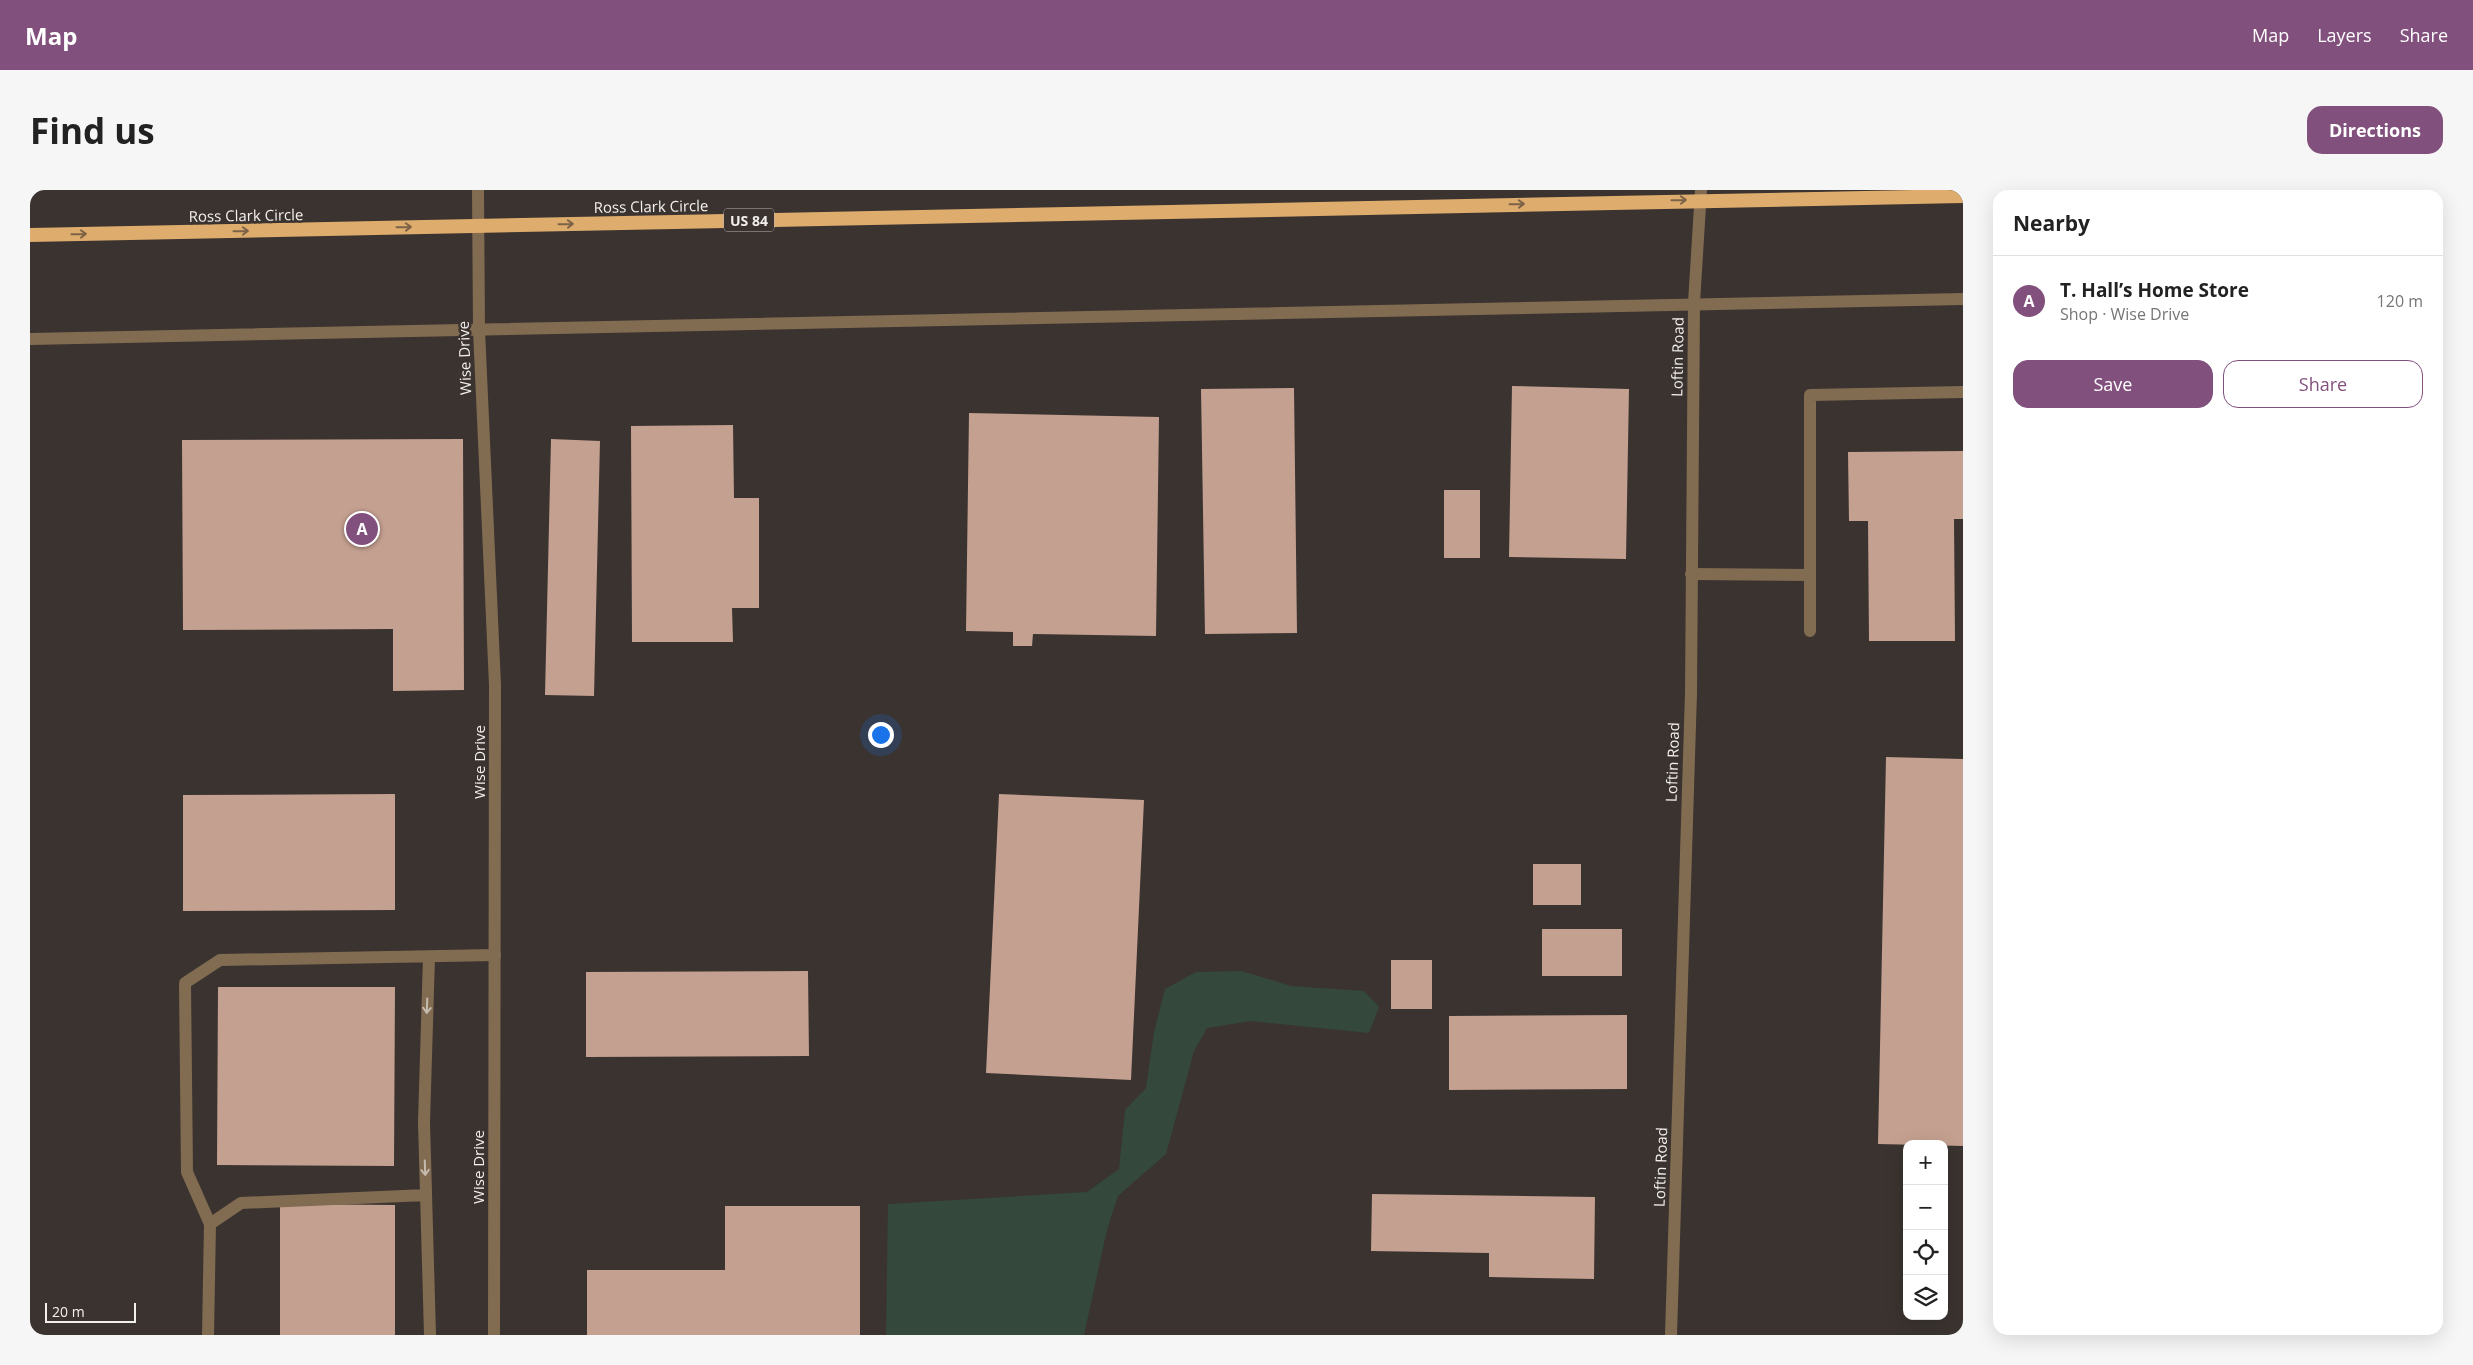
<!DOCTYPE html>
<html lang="en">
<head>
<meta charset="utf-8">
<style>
	:root { --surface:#fff; --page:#f6f6f6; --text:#222; --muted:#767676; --line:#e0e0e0; --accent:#81507d }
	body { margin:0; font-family:"Open Sans",sans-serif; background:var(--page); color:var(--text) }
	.controls { position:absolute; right:15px; bottom:15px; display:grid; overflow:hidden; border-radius:10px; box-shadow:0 5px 20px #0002 }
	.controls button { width:45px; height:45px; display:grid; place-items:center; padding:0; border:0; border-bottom:1px solid var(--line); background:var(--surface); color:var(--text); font:25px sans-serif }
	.scale { position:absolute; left:15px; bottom:12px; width:91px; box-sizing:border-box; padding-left:5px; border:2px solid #f3efed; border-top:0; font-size:14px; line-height:18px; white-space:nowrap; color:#f3efed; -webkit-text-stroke:4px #3a3330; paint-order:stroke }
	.you { position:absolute; left:850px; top:544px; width:18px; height:18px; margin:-12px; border:4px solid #fff; border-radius:50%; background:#1a73e8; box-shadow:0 0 0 8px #1a73e833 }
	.badge { display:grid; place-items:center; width:32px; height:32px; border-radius:50%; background:var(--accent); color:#fff; font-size:16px; font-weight:700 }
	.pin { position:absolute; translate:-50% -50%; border:2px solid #fff; box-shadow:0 1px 5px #0006 }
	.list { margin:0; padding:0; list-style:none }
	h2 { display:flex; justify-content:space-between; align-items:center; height:65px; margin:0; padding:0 20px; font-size:21px }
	h2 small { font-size:16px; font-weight:400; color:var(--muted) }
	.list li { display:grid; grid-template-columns:32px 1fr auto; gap:15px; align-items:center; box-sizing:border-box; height:90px; padding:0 20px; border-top:1px solid var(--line) }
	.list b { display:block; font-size:19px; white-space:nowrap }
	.list p { margin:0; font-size:16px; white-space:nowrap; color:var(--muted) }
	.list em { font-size:16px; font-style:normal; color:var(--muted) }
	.actions { display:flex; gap:10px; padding:15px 20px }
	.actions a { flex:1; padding:11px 0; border:1px solid var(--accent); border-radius:15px; text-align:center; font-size:18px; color:var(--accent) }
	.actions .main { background:var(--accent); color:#fff }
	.icon { flex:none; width:28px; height:28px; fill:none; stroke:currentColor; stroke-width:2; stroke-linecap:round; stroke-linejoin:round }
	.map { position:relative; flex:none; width:1933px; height:1145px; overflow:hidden; border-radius:15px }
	header { display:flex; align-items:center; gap:30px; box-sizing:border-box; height:70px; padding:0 25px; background:var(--accent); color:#fff }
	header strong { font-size:24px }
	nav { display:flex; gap:28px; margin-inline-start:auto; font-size:18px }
	.intro { display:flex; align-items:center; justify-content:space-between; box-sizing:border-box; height:120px; padding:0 30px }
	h1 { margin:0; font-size:35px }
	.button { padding:12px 22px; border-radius:15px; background:var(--accent); color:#fff; font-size:18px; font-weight:700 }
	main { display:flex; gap:30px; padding:0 30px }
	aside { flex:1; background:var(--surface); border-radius:15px; box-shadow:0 5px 20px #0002 }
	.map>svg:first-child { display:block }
	.green { fill:#34483b }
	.building { fill:#c4a090 }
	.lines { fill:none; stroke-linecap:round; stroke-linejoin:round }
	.service { stroke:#826c51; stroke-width:12 }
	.minor { stroke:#826c51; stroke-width:12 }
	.trunk { stroke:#deac6c; stroke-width:14 }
	.oneway { stroke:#7c6348 }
	.oneway2 { stroke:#c6bbaf }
	.labels { text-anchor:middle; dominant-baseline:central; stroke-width:5; stroke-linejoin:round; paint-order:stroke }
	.shield { fill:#3a3330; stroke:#bcb7b4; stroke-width:1 }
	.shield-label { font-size:14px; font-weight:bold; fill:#f3efed }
	.street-label { font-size:15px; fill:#f3efed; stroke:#3a3330 }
</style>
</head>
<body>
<header>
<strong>Map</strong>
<nav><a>Map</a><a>Layers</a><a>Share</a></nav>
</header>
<div class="intro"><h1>Find us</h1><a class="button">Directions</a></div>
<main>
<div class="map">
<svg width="1933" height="1145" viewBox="0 0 1933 1145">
	<rect width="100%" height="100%" fill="#3a3330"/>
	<path class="green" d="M1212 781 1261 796 1334 801 1349 817 1339 843 1221 831 1177 838 1164 861 1136 964 1088 1006 1077 1040 1054 1145H856L858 1014 1057 1002 1089 979 1095 920 1116 898 1124 842 1135 799 1166 782Z"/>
	<path class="building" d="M1482 196 1599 199 1596 369 1479 367Z
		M1264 198 1267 443 1175 444 1171 199Z
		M939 223 1129 227 1126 446 1003 444 1002 456H983V442L936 441Z
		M703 235 704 308H729V418H702L703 452H602L601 236Z
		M433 249 434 500 363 501V439L153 440 152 250Z
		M521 249 570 251 564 506 515 505Z
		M1933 261V329H1924L1925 451H1839L1838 331H1819L1818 262Z
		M1414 300H1450V368H1414Z
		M1856 567 1933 569V956L1848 954Z
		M365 604V720L153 721V605Z
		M969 604 1114 610 1101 890 956 883Z
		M1503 674H1551V715H1503Z
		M1512 739H1592V786H1512Z
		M1361 770H1402V819H1361Z
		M778 781 779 866 556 867V782Z
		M188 797H365L364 976 187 975Z
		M1597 825V899L1419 900V826Z
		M1342 1004 1565 1007 1564 1089 1459 1087V1063L1341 1061Z
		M250 1014 365 1015V1145H250Z
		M695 1016H830V1145H557V1080H695Z"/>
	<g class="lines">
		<path class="service" d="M0 149 1933 109
			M1661 384 1780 385
			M1780 441V205L1933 202
			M399 767 394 932 400 1145
			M180 1034 157 982 155 793 190 770 465 765
			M178 1145 180 1034 211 1013 396 1005"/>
		<path class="minor" d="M448 0 449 140 465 495 464 1145
			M1641 1145 1661 503 1664 113 1671 0"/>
		<path class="trunk" d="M0 45 1933 6"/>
	</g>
	<defs><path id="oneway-shaft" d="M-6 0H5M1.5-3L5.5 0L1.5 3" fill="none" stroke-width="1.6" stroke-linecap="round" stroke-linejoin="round" transform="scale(1.25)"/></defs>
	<g class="oneway">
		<use href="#oneway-shaft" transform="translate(1649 10) rotate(-1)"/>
		<use href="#oneway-shaft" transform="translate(1487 14) rotate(-1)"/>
		<use href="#oneway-shaft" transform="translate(536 34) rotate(-1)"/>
		<use href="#oneway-shaft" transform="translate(374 37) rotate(-1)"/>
		<use href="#oneway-shaft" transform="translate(211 41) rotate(-1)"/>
		<use href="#oneway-shaft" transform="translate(49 44) rotate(-1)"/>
	</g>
	<g class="oneway2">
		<use href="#oneway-shaft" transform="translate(397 816) rotate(92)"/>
		<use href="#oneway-shaft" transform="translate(395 978) rotate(88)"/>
	</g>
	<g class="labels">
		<rect class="shield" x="694" y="18.5" width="50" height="23" rx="4"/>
		<g class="shield-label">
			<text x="719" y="30">US 84</text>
		</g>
		<g class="street-label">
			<text transform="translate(621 16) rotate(-1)">Ross Clark Circle</text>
			<text transform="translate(216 25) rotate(-1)">Ross Clark Circle</text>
			<text transform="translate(1647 167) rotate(-89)">Loftin Road</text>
			<text transform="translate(434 168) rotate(-92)">Wise Drive</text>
			<text transform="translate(449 572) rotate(-90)">Wise Drive</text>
			<text transform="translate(1642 572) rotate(-88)">Loftin Road</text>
			<text transform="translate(448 977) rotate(-90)">Wise Drive</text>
			<text transform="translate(1630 977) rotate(-88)">Loftin Road</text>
		</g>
	</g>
</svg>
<div class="controls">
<button>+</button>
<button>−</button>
<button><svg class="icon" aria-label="locate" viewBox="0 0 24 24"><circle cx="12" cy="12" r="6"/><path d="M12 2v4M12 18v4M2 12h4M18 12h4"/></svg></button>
<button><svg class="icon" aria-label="layers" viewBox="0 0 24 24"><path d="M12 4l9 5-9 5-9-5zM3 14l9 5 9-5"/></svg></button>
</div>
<div class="scale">20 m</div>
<div class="you"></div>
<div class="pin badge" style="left:332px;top:339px">A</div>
</div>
<aside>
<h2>Nearby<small></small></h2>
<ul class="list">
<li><span class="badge">A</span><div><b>T. Hall’s Home Store</b><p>Shop · Wise Drive</p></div><em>120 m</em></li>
</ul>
<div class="actions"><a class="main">Save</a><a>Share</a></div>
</aside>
</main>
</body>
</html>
